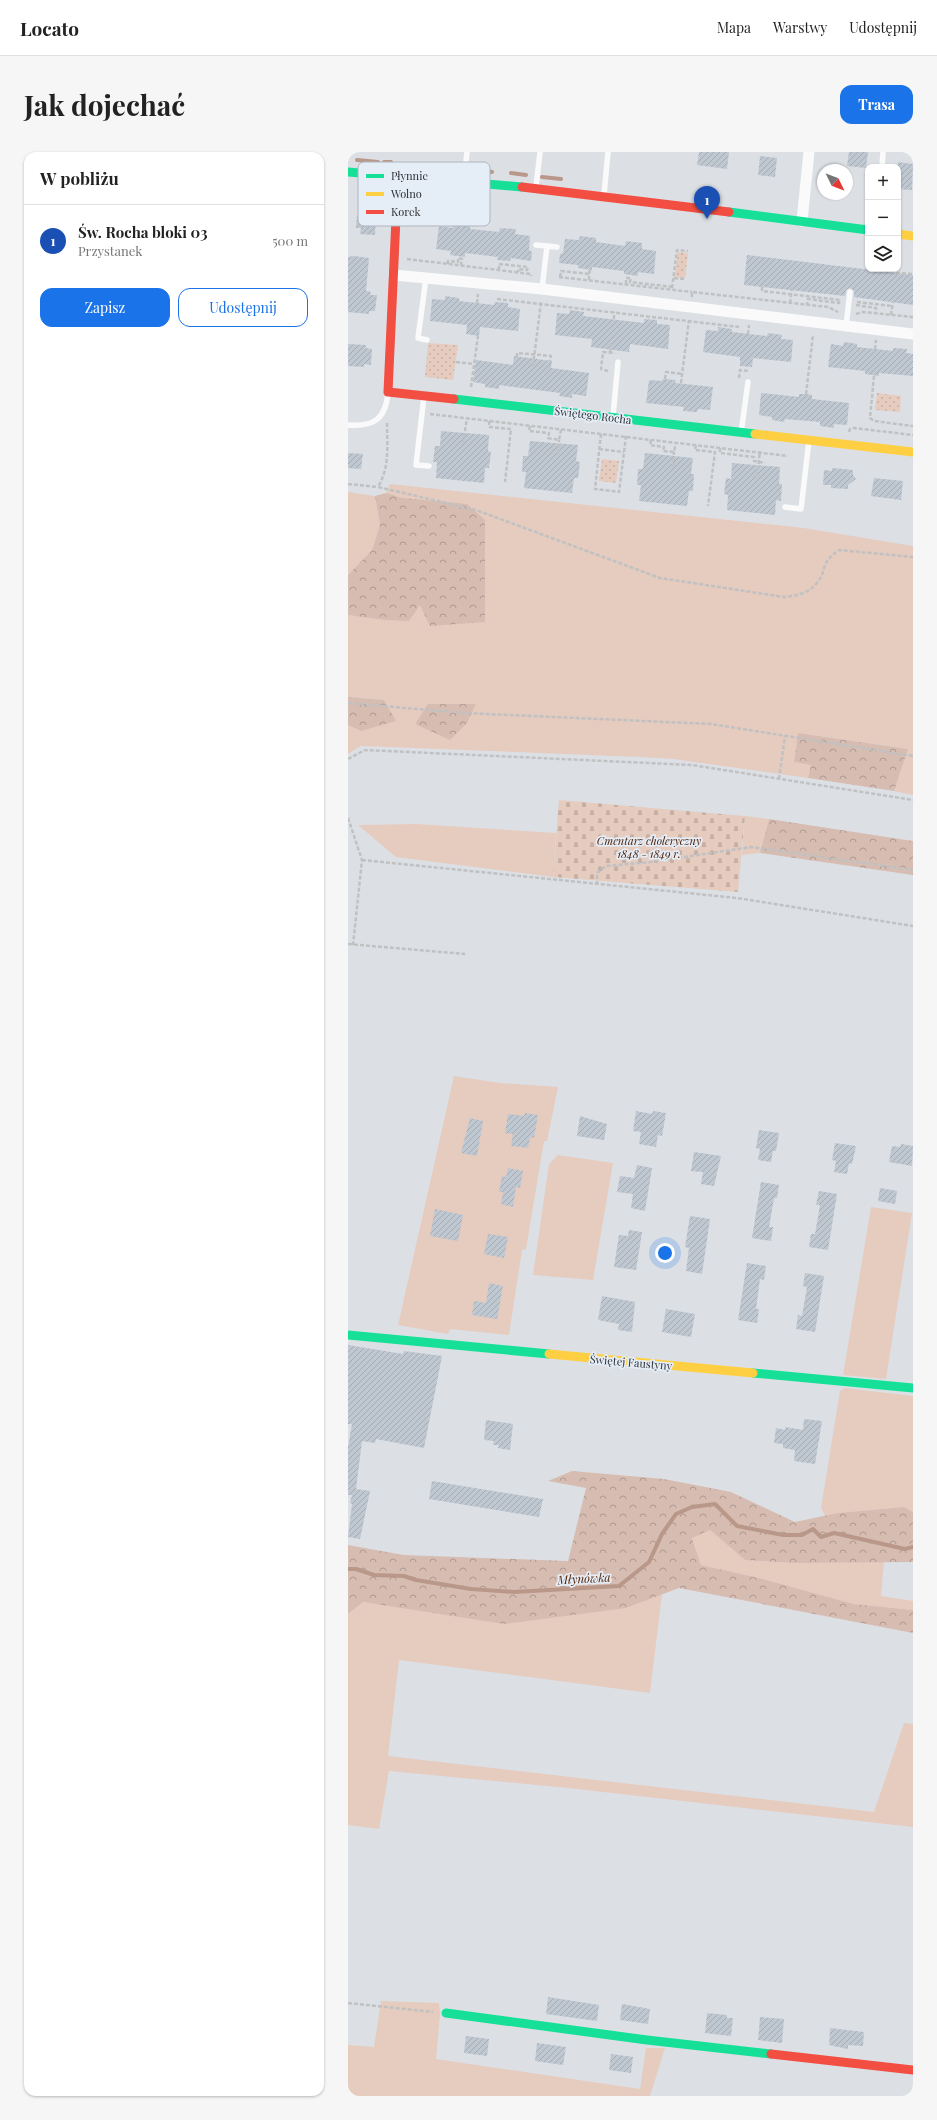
<!DOCTYPE html>
<html lang="pl">
<head>
<meta charset="utf-8">
<style>
	:root { --surface:#fff; --page:#f6f6f6; --text:#222; --muted:#767676; --line:#e0e0e0; --accent:#1a73e8 }
	body { margin:0; font-family:"Playfair Display",serif; background:var(--page); color:var(--text) }
	.controls { position:absolute; right:12px; top:12px; display:grid; overflow:hidden; border-radius:8px; box-shadow:0 1px 3px #0004 }
	.controls button { width:36px; height:36px; display:grid; place-items:center; padding:0; border:0; border-bottom:1px solid var(--line); background:var(--surface); color:var(--text); font:20px sans-serif }
	.compass { position:absolute; left:469px; top:12px; width:36px; height:36px; border-radius:50%; background:var(--surface); box-shadow:0 1px 3px #0004; rotate:133deg }
	.you { position:absolute; left:317px; top:1101px; width:14px; height:14px; margin:-10px; border:3px solid #fff; border-radius:50%; background:#1a73e8; box-shadow:0 0 0 6px #1a73e833 }
	.badge { display:grid; place-items:center; width:26px; height:26px; border-radius:50%; background:var(--accent); color:#fff; font-size:13px; font-weight:700 }
	.pin { position:absolute; translate:-50% -33px; filter:drop-shadow(0 1px 2px #0008) }
	.pin::after { content:''; position:absolute; top:21px; width:14px; height:12px; background:inherit; clip-path:polygon(0 0,100% 0,50% 100%) }
	.list { margin:0; padding:0; list-style:none }
	h2 { display:flex; justify-content:space-between; align-items:center; height:52px; margin:0; padding:0 16px; font-size:17px }
	h2 small { font-size:13px; font-weight:400; color:var(--muted) }
	.list li { display:grid; grid-template-columns:26px 1fr auto; gap:12px; align-items:center; box-sizing:border-box; height:72px; padding:0 16px; border-top:1px solid var(--line) }
	.list b { display:block; font-size:15px; white-space:nowrap }
	.list p { margin:0; font-size:13px; white-space:nowrap; color:var(--muted) }
	.list em { font-size:13px; font-style:normal; color:var(--muted) }
	.actions { display:flex; gap:8px; padding:12px 16px }
	.actions a { flex:1; padding:9px 0; border:1px solid var(--accent); border-radius:12px; text-align:center; font-size:14px; color:var(--accent) }
	.actions .main { background:var(--accent); color:#fff }
	.icon { flex:none; width:22px; height:22px; fill:none; stroke:currentColor; stroke-width:2; stroke-linecap:round; stroke-linejoin:round }
	.map { position:relative; flex:none; width:565px; height:1944px; overflow:hidden; border-radius:12px }
	header { display:flex; align-items:center; gap:24px; box-sizing:border-box; height:56px; padding:0 20px; background:var(--surface); border-bottom:1px solid var(--line) }
	header strong { font-size:19px }
	nav { display:flex; gap:22px; margin-inline-start:auto; font-size:14px }
	.intro { display:flex; align-items:center; justify-content:space-between; box-sizing:border-box; height:96px; padding:0 24px }
	h1 { margin:0; font-size:28px }
	.button { padding:10px 18px; border-radius:12px; background:var(--accent); color:#fff; font-size:14px; font-weight:700 }
	main { display:flex; gap:24px; padding:0 24px }
	aside { flex:1; background:var(--surface); border-radius:12px; box-shadow:0 1px 3px #0004 }
	.map>svg:first-child { display:block }
	.green { fill:#e6cbbf; fill-rule:evenodd }
	.forest { fill:url(#forest-crowns) }
	.cemetery { fill:url(#cemetery-stones) }
	.park { fill:url(#park-dots) }
	.lines { fill:none; stroke-linecap:round; stroke-linejoin:round }
	.stream { stroke:#b99889; stroke-width:4 }
	.building { fill:url(#building-hatch) }
	.path { stroke:#c0c1c2; stroke-width:2.5; stroke-dasharray:4 2; stroke-linecap:butt }
	.lane { stroke:#fafafb; stroke-width:5.5 }
	.street { stroke:#fafafb; stroke-width:11 }
	.fast { stroke:#16e098; stroke-width:9 }
	.slow { stroke:#ffcf43; stroke-width:9 }
	.jam { stroke:#f24e42; stroke-width:9 }
	.labels { text-anchor:middle; dominant-baseline:central; stroke-width:3.5; stroke-linejoin:round; paint-order:stroke }
	.street-label { font-size:11px; fill:#2e3135; stroke:#e5edf7 }
	.park-label { font-size:11px; font-style:italic; fill:#4a1b00; stroke:#e5edf7 }
	.water-label { font-size:12px; font-style:italic; fill:#562609; stroke:#e5edf7 }
	.key { fill:#e5edf7; stroke:#aeb5bd; stroke-width:1 }
	.key-label { font-size:11px; fill:#2e3135 }
</style>
</head>
<body>
<header>
<strong>Locato</strong>
<nav><a>Mapa</a><a>Warstwy</a><a>Udostępnij</a></nav>
</header>
<div class="intro"><h1>Jak dojechać</h1><a class="button">Trasa</a></div>
<main>
<aside>
<h2>W pobliżu<small></small></h2>
<ul class="list">
<li><span class="badge" style="background:#1a4fb4">1</span><div><b>Św. Rocha bloki 03</b><p>Przystanek</p></div><em>500 m</em></li>
</ul>
<div class="actions"><a class="main">Zapisz</a><a>Udostępnij</a></div>
</aside>
<div class="map">
<svg width="565" height="1944" viewBox="0 0 565 1944">
	<defs>
		<pattern id="forest-crowns" width="20" height="18" patternUnits="userSpaceOnUse"><rect width="20" height="18" fill="#d7bcb1"/><path d="M2 6a3 3 0 1 1 6 0M12 15a3 3 0 1 1 6 0" fill="none" stroke="#af9991"/></pattern>
		<pattern id="cemetery-stones" width="16" height="16" patternUnits="userSpaceOnUse"><rect width="16" height="16" fill="#e6cbbf"/><path d="M2 7V4a2 2 0 0 1 4 0v3zM10 15v-3a2 2 0 0 1 4 0v3z" fill="#c6afa5"/></pattern>
		<pattern id="park-dots" width="8" height="8" patternUnits="userSpaceOnUse"><rect width="8" height="8" fill="#e6cbbf"/><path d="M2 2h.1M6 6h.1" fill="none" stroke="#c6afa5" stroke-width="1.8" stroke-linecap="round"/></pattern>
		<pattern id="building-hatch" width="6" height="6" patternUnits="userSpaceOnUse"><rect width="6" height="6" fill="#bfc7d1"/><path d="M-1 1l2-2M0 6l6-6M5 7l2-2" fill="none" stroke="#a4abb4"/></pattern>
	</defs>
	<rect width="100%" height="100%" fill="#dce0e5"/>
	<path class="green" d="M42 332 456 376 565 394V643L546 639 560 597 450 581 446 610 464 613 460 626 325 607 292 605 13 594 0 602V573L13 579 36 548 0 545V463L36 468 55 346 38 341ZM80 552H128L67 573Z
		M0 340 27 344 32 373 24 398 0 423Z
		M397 664 421 667 412 701 394 703Z
		M68 672 208 681 205 725 48 705 10 673Z
		M106 924 152 931 210 935 199 989H196L178 1097 174 1098 161 1183 102 1177 100 1182 50 1173Z
		M210 1003 265 1011 245 1128 185 1123 201 1012Z
		M523 1055 564 1061 538 1227 495 1223Z
		M497 1236 565 1244V1360L556 1355 490 1361 478 1365 473 1356 492 1239Z
		M362 1378 397 1408 444 1411 536 1410 533 1444 565 1449V1458L506 1452 411 1426 353 1413 344 1385Z
		M314 1442 302 1541 51 1508 40 1604 526 1660 556 1571 565 1572V1675L220 1636 41 1619 31 1677 0 1673V1462L14 1450 73 1458 278 1456Z
		M33 1849 91 1851 92 1863 88 1907 292 1937 298 1896H317L302 1944H0V1893L26 1895Z"/>
	<path class="forest" d="M38 341 55 346 119 352 137 368V470L82 474 72 453 61 469 36 468 0 463V423L24 398 32 373 27 344Z
		M0 545 36 548 48 569 13 579 0 573Z
		M80 552H128L119 571 102 588 67 572Z
		M450 581 560 597 546 639 460 626 463 613 446 610Z
		M421 667 565 689V723L412 701Z
		M224 1319 316 1327 383 1340 447 1370 490 1361 556 1355 565 1360V1410L444 1411 397 1408 362 1378 344 1386 353 1413 411 1426 506 1452 565 1458V1481L331 1436 278 1456 156 1472 15 1450 0 1462V1393L56 1403 220 1409 238 1336 200 1329Z"/>
	<path class="cemetery" d="M211 648 397 664 390 740 205 725Z"/>
	<path class="park" d="M330 100 340 101 337 126 327 125Z
		M80 191 110 193 105 228 77 225Z
		M529 241 553 244 552 260 527 258Z
		M254 307 271 309 268 331 251 329Z"/>
	<g class="lines">
		<path class="stream" d="M9 8 30 10
			M36 10H43
			M56 12 80 13
			M96 14 110 16
			M125 17 144 20
			M163 21 178 23
			M194 25 213 27
			M0 1417H8L26 1423 56 1424 68 1428 123 1437 166 1440 271 1434 301 1410 314 1382 328 1362 344 1355 367 1352 389 1374 435 1383H454L465 1377 473 1385 486 1381 557 1397 565 1395"/>
	</g>
	<path class="building" d="M351 0H381L379 17 349 13Z
		M501 0H520L518 16 499 14Z
		M412 4 429 6 427 25 410 23Z
		M550 10 565 12 564 38 550 37Z
		M9 63 28 64 27 83 12 82 13 76H8Z
		M106 70 122 72V77L151 80 152 76 168 77 167 82 182 84 181 98 184 100 183 109 163 106 162 109 149 108 150 105 117 101V105L102 103 103 99 88 97 91 74 105 76Z
		M232 84 248 86V90L277 94 278 89 294 91V97L308 99 306 122 290 120V124L276 122V119L244 115V118L230 116V113L211 111 212 102 215 101 217 87 231 88Z
		M399 103 565 123V153L506 145V139L502 136 498 138 497 144 396 133Z
		M6 104 21 106 18 139 23 140 22 143H29L27 159H21V162L0 160V105Z
		M97 144 111 146V149L146 153 147 150 160 151V155L172 157 170 179 132 175 131 184 118 182 119 173 82 169 84 147 97 148Z
		M222 158 236 160 235 164 296 171V167L309 168V172L322 173 320 197 282 192 281 200 243 195 244 187 207 183 209 161 221 162Z
		M370 175 384 177V180L419 184 420 181 434 183 433 187 445 188 443 210 405 206 404 215 392 214V205L355 200 358 178 370 179Z
		M496 190 509 192V195L545 199V196L559 197 558 201 565 202V224L531 221V224L517 222V219L480 215 483 192 495 194Z
		M0 192 18 193V196L24 197 23 213 16 212V215L0 214Z
		M166 204 204 209 203 216 241 221 238 244 224 242V246L211 244 212 241 151 233V237L137 235V232L125 230 128 208 165 213Z
		M315 227 328 228 327 231 365 235 362 258 350 257 349 260 335 259 336 255 298 251 301 228 314 229Z
		M413 241 451 245V242H458L464 243V247L501 251 499 273 486 272V276L472 274V270L437 267 436 270 424 268V265L411 263Z
		M93 279 141 283 140 299 143 300 141 316H137L136 331 88 326 89 310H85L87 294H92Z
		M182 289 230 293 228 309 232 310 230 326H226L224 341 176 336 178 320H174L175 304H180Z
		M0 301 15 302 13 317 0 316Z
		M297 301 345 306 343 322H346L345 339H341L339 354 291 349 293 333H289L290 317H295Z
		M384 311 432 315 431 332H434L433 349 428 348 427 363 379 358 380 343 376 342 378 326 383 327Z
		M484 316 505 318V323L508 327 500 333V337L483 336V333H475L476 318 484 319Z
		M526 326 555 329 553 348 523 344Z
		M288 959 304 962 305 959 318 961 314 984 310 983 308 995 291 992 293 980 285 979Z
		M177 961 190 963 186 986 182 985 180 996 163 994 165 982 157 981 160 962 176 964Z
		M232 964 259 972 256 988 229 984Z
		M122 966 135 969 129 1004 113 1001Z
		M411 978 431 981 428 999H425L423 1010 410 1008 412 997 408 996Z
		M487 991 508 994 504 1012 501 1011 499 1022 486 1020 488 1009 484 1008Z
		M553 992 565 994 564 1014 541 1010 544 994 552 995Z
		M346 1000 373 1004 366 1034 353 1032 355 1020 343 1019Z
		M289 1013 304 1016 297 1059 283 1056 285 1042 269 1040 272 1024 286 1026Z
		M160 1016 175 1019 172 1036 168 1035 165 1055 153 1052 155 1040H151L154 1024 158 1025Z
		M413 1030 431 1033 429 1046H426L421 1075H425L423 1089 404 1086Z
		M532 1036 549 1039 547 1052 530 1049Z
		M471 1039 489 1042 480 1098 461 1095 463 1082H467L472 1053H468Z
		M87 1057 115 1063 110 1089 82 1084Z
		M342 1064 362 1067 354 1122 338 1119 341 1096 337 1095Z
		M281 1078 294 1080 288 1118 266 1115 271 1083 280 1084Z
		M140 1082 160 1085 156 1106 136 1102Z
		M399 1111 418 1114 416 1128 412 1127 408 1157H411L409 1171 390 1168Z
		M457 1121 476 1124 467 1180 448 1177 450 1163 454 1164 459 1135 455 1134Z
		M141 1131 155 1134 149 1167 124 1163 126 1149 138 1151Z
		M254 1144 287 1150 284 1180 270 1178 271 1172 250 1168Z
		M318 1157 347 1162 343 1185 314 1180Z
		M0 1193 55 1202 56 1199 94 1204 76 1296 28 1287 27 1291 14 1289 8 1337 22 1339 12 1387 0 1385 4 1352 2 1351 4 1343H0V1295L4 1272H0Z
		M456 1267 474 1269 467 1312 446 1309 447 1298 435 1296V1292L426 1291 428 1276 437 1278V1275L455 1278Z
		M138 1268 165 1272 162 1298 150 1296 151 1293H145L146 1289 136 1288Z
		M84 1329 195 1347 191 1365 81 1347Z
		M200 1845 251 1853 249 1869 198 1862Z
		M274 1852 302 1857 300 1872 272 1868Z
		M359 1861 379 1863V1866H385L383 1884 357 1881Z
		M412 1865 436 1867 434 1891 410 1888Z
		M482 1876 516 1880 515 1894 500 1893V1897L481 1893Z
		M118 1884 141 1887 139 1904 116 1901Z
		M189 1891 218 1895 215 1913 187 1909Z
		M263 1902 285 1905 283 1921 261 1918Z"/>
	<g class="lines">
		<path class="path" d="M59 107 183 122V124
			M100 112V109L110 110V106L114 107 113 113
			M151 118V112L180 115 179 118 170 117V120
			M548 121 565 122
			M241 122 242 118
			M211 125 344 140
			M212 125 213 119 241 122V128
			M326 126 336 127
			M278 132V126H283L282 130 325 135
			M414 135V139L492 148 491 151 460 147 459 153
			M324 136 329 98 340 99
			M344 145V140L480 155 490 160
			M149 147 391 175
			M509 150 544 154
			M129 151 130 142
			M442 151 444 135
			M508 153 528 156V161
			M508 162 515 160 565 165
			M543 163 545 150
			M266 167V160
			M400 182 401 173
			M527 197 528 188
			M262 201 263 190
			M169 205V201L203 204 202 209
			M108 210 126 212
			M185 214 193 150
			M260 219 253 217 255 200 267 201
			M526 224 522 266 526 269 565 274
			M391 226 392 218 401 219
			M317 227 318 220 335 222
			M333 231 341 168
			M123 235 130 184
			M458 242 465 183
			M82 262 440 304
			M141 269V275L163 277 157 330
			M39 271C39 293 42 315 30 335L128 358 312 426 436 445C448 444 461 441 469 431 480 417 471 412 491 398L565 405
			M182 274 181 279 201 281 200 286 211 288 213 278
			M501 280 502 277 506 276 565 283
			M253 282 247 337 271 340 278 284
			M303 288 302 293 316 295 315 299 326 300 328 290
			M115 291 119 266
			M348 293 347 298 367 300 360 354
			M372 296V301L406 305V309L417 311
			M251 297 276 300
			M210 302 211 288
			M325 315 326 300
			M409 324 412 299
			M0 332 30 335
			M0 551 116 561 363 572 565 604
			M0 607 17 598 344 613 565 648
			M431 627 437 584
			M0 666 14 708 5 793
			M14 708 389 746 565 774
			M249 733V721L258 714 303 710 403 695 565 718
			M0 792 117 802
			M0 1851 85 1860"/>
		<path class="lane" d="M534 15 535 0
			M116 28 119 0
			M188 35 192 0
			M256 43 260 0
			M188 93 209 95
			M78 126 70 186 79 188
			M194 137 199 94
			M498 174 502 140
			M76 244 68 313 81 314
			M265 264 270 210
			M0 273C26 275 38 267 40 240
			M393 281 400 230
			M437 355 453 357 461 288"/>
		<path class="street" d="M454 69 461 0
			M46 123 194 137 565 182"/>
		<path class="fast" d="M0 20 174 35
			M381 60 520 78
			M106 247 407 282
			M0 1183 201 1202
			M405 1221 565 1236
			M98 1861 299 1888 423 1902"/>
		<path class="slow" d="M550 82 565 84
			M407 282 565 300
			M201 1202 405 1221"/>
		<path class="jam" d="M50 23 40 240 106 247
			M174 35 381 60
			M423 1902 565 1918"/>
	</g>
	<g class="labels">
		<g class="street-label">
			<text transform="translate(245 263) rotate(7)">Świętego Rocha</text>
			<text transform="translate(283 1210) rotate(5)">Świętej Faustyny</text>
		</g>
		<g class="park-label">
			<text x="301" y="688">Cmentarz choleryczny<tspan x="301" dy="13">1848 - 1849 r.</tspan></text>
		</g>
		<g class="water-label">
			<text transform="translate(236 1426) rotate(-3)">Młynówka</text>
		</g>
	</g>
	<rect x="10" y="10" width="132" height="64" rx="6" class="key"/>
	<rect x="18" y="22" width="18" height="4" fill="#16e098"/>
	<rect x="18" y="40" width="18" height="4" fill="#ffcf43"/>
	<rect x="18" y="58" width="18" height="4" fill="#f24e42"/>
	<g class="key-label">
		<text x="43" y="28">Płynnie</text>
		<text x="43" y="46">Wolno</text>
		<text x="43" y="64">Korek</text>
	</g>
</svg>
<div class="controls">
<button>+</button>
<button>−</button>
<button><svg class="icon" aria-label="layers" viewBox="0 0 24 24"><path d="M12 4l9 5-9 5-9-5zM3 14l9 5 9-5"/></svg></button>
</div>
<svg class="compass" viewBox="-18 -18 36 36"><path d="M0-13l5 13h-10z" fill="#e53935"/><path d="M0 13l5-13h-10z" fill="#767676"/></svg>
<div class="you"></div>
<div class="pin badge" style="left:359px;top:67px;background:#1a4fb4">1</div>
</div>
</main>
</body>
</html>
